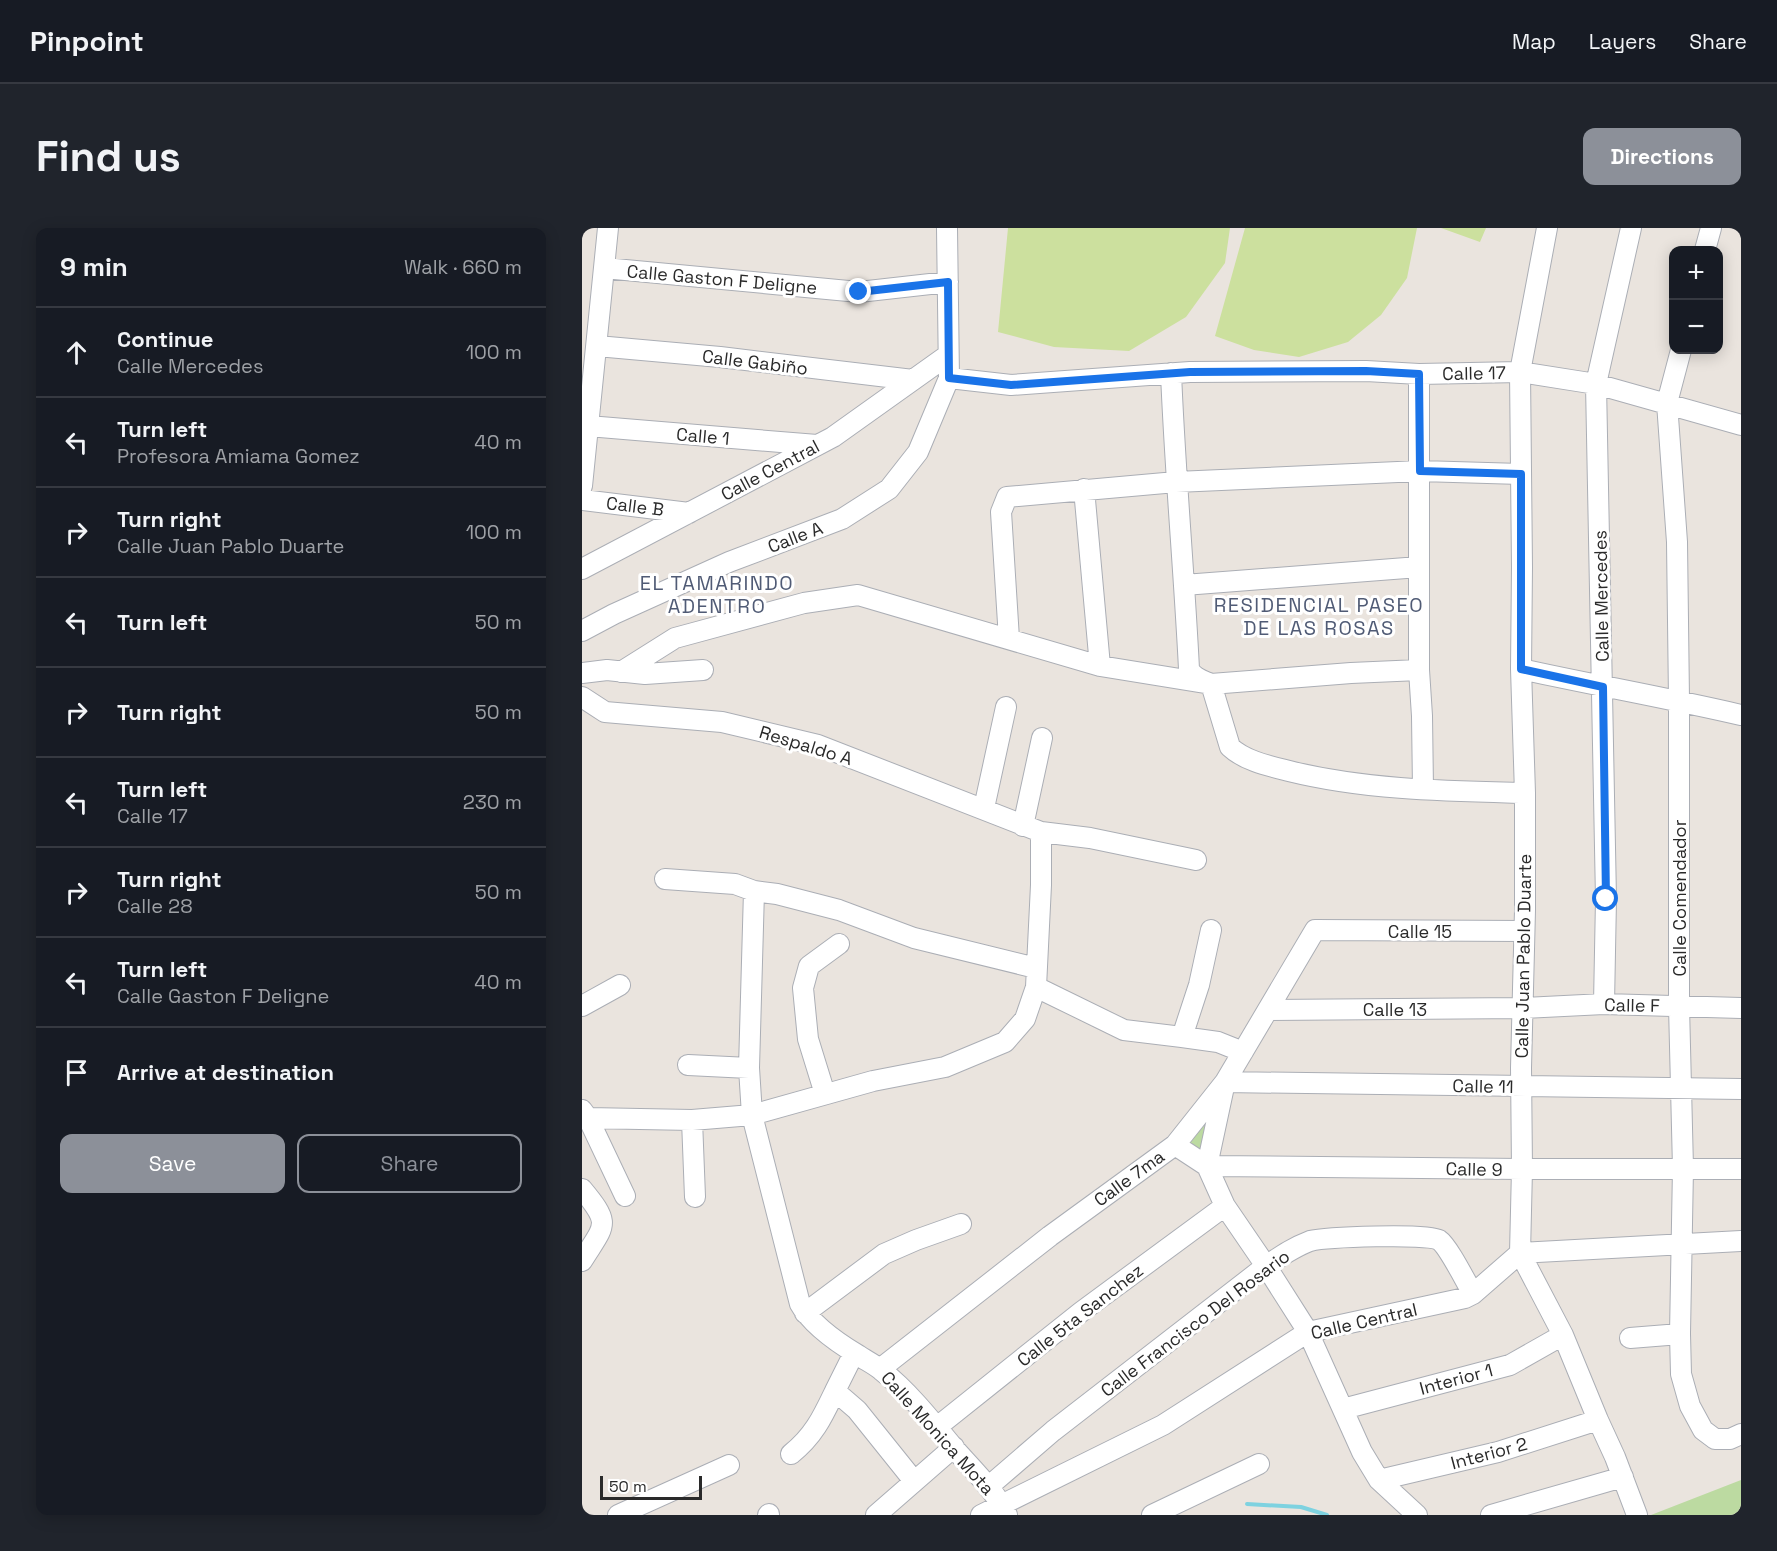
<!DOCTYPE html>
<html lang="en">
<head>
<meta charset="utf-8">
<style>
	:root { --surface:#171b24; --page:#20242c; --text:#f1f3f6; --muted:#9ea1a6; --line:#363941; --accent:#8c9099 }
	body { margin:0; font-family:"Space Grotesk",sans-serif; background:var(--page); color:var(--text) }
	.controls { position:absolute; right:18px; top:18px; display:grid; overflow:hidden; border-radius:12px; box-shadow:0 3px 15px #0003 }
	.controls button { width:54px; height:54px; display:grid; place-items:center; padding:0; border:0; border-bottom:2px solid var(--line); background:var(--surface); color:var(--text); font:30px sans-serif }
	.scale { position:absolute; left:18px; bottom:15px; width:102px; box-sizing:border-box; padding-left:6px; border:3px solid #2a2a2a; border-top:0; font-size:16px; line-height:21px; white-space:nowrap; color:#2a2a2a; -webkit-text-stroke:4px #fff; paint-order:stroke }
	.stop { position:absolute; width:18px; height:18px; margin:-14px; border:4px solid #1a73e8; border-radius:50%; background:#fff }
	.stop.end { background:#1a73e8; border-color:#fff; box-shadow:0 2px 6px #0008 }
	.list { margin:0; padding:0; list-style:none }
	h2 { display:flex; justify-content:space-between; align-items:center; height:78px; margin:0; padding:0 24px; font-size:26px }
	h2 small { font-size:20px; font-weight:400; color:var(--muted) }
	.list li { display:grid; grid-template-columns:39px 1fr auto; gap:18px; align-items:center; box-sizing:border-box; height:90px; padding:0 24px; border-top:2px solid var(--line) }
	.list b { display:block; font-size:22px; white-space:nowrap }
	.list p { margin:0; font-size:20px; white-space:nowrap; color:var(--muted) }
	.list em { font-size:20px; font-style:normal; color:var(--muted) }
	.actions { display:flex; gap:12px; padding:18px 24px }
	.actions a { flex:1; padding:14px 0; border:2px solid var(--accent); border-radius:12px; text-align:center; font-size:21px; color:var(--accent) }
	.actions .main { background:var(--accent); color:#fff }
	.icon { flex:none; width:33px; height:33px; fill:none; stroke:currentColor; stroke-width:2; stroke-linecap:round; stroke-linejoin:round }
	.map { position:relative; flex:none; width:1159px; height:1287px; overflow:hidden; border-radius:12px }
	header { display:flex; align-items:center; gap:36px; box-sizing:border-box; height:84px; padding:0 30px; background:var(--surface); border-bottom:2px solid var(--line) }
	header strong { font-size:28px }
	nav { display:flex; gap:33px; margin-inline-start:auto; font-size:21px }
	.intro { display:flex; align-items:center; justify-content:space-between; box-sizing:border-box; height:144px; padding:0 36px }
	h1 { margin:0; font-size:42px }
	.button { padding:15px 27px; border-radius:12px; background:var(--accent); color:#fff; font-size:21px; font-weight:700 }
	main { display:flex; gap:36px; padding:0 36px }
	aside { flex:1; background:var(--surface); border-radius:12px; box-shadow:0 3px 15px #0003 }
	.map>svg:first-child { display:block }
	.green { fill:#bcdaa1 }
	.pitch { fill:#cce09e }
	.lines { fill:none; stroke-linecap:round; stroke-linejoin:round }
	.stream { stroke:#7ed2e0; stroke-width:4 }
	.minor-casing { stroke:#abaeb5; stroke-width:22 }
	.minor { stroke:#fff; stroke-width:20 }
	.route { stroke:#1a73e8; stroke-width:8 }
	.labels { text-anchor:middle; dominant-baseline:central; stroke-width:6; stroke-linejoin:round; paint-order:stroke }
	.street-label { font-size:18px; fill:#2a2a2a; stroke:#fff }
	.neighbourhood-label { font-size:20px; letter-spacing:1.5px; fill:#505b75; stroke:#fff }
</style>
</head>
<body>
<header>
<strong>Pinpoint</strong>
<nav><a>Map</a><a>Layers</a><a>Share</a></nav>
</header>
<div class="intro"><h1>Find us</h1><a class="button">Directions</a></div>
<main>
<aside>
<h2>9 min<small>Walk · 660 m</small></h2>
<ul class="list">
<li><svg class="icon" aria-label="ahead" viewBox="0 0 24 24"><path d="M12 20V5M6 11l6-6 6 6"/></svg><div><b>Continue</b><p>Calle Mercedes</p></div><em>100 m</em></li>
<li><svg class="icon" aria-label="left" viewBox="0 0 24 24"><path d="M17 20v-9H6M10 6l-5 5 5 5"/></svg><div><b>Turn left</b><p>Profesora Amiama Gomez</p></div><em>40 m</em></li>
<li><svg class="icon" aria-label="right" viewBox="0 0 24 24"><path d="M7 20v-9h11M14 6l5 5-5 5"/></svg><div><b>Turn right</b><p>Calle Juan Pablo Duarte</p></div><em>100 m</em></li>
<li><svg class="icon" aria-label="left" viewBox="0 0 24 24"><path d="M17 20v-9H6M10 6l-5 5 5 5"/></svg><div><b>Turn left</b></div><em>50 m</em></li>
<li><svg class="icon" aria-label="right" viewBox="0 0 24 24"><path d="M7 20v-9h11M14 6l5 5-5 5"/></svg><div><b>Turn right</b></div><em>50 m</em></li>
<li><svg class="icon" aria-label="left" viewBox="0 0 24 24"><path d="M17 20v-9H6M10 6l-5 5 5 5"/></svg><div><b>Turn left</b><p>Calle 17</p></div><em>230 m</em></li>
<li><svg class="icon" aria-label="right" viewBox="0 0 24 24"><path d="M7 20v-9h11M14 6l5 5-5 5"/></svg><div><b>Turn right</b><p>Calle 28</p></div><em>50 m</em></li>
<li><svg class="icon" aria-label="left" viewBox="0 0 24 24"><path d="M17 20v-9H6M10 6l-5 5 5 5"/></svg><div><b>Turn left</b><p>Calle Gaston F Deligne</p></div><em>40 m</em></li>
<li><svg class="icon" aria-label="arrive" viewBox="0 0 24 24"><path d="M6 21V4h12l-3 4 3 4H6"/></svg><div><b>Arrive at destination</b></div></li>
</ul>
<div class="actions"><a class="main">Save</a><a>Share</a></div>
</aside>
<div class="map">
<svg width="1159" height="1287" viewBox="0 0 1159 1287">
	<rect width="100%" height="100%" fill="#eae4de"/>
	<path class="green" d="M629 877 622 927 602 915Z
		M1159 1252V1287H1069Z"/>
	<path class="pitch" d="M426 0H648L643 35 604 89 547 123 472 119 416 104Z
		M663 0H835L825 50 799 87 766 114 717 129 672 122 633 108Z
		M859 0H904L898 14Z"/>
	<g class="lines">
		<path class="stream" d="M665 1276 719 1279 745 1287"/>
		<defs>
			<path id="minor" d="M965 0 938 144 940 339 939 441 943 565V682L939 840 940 941 938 1025 981 1107 1016 1192 1033 1229 1055 1287
				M1123 22 1129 0
				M22 40 277 64 366 54
				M15 118 138 129 331 152
				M1099 122 1085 175 1095 314 1097 472V778L1101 940 1098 1106 1099 1146 1108 1178 1121 1202 1133 1211H1148L1159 1206
				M589 145C593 244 602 342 607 441 611 450 620 452 629 456L648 519C663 533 687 538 707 543 784 562 864 563 943 565
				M837 146V442L840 488 841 561
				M367 150 429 157 608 144 784 143 837 146 938 144 1014 156 1159 197
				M6 198 235 217
				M0 258 26 0
				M502 261 518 438
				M0 272 107 285
				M0 341 251 209 366 127
				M602 357 837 339
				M0 403 32 386 147 334 260 291 307 261 336 224 367 150 365 0
				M427 411 419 284 425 269 594 254 838 243 939 246
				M939 441C1012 457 1086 470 1159 487
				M39 444 93 410 222 375 276 367 518 438 629 456 769 445 837 442
				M0 445 25 442 63 446 121 442
				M0 469 23 484 140 494 236 517 459 604 508 610 614 632
				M402 580 424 479
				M441 598 460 510
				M83 651 153 656 172 663 167 840
				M172 663 195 666 257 682 332 710 454 740
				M629 702 617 757 600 809 636 814 661 824
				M454 759 542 802 600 809
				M1022 776 1024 671 1014 156 1049 0
				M0 778 38 757
				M686 782 941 780 1022 776 1159 780
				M106 837 167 840 170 887 218 1076C229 1096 256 1115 276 1127 283 1132 292 1136 299 1142 326 1163 349 1192 371 1219 390 1241 412 1261 425 1287
				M1159 861 643 854 625 938 940 941H1159
				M243 866 226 811 221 760 227 738 257 716
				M0 882 6 890 110 892 170 887 291 853 363 839 423 814 443 791 454 759 459 657V604
				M6 890 43 968
				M110 892 113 969
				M593 917 625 938 643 978 684 1038 726 1104 780 1224 797 1252 835 1287
				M0 961C30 997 23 996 0 1033
				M223 1085 302 1026 334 1012 379 996
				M1048 1110 1098 1106
				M272 1125 253 1163 275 1182 332 1253
				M298 1141 468 1008 593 917 643 854 733 702 942 703
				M761 1181 928 1137 981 1107
				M355 1199 499 1084 643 978
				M209 1226C232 1208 241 1188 253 1163
				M797 1252 916 1224 1016 1192
				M406 1259 471 1203 684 1038C699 1028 712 1019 728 1013 744 1009 845 1005 857 1012 866 1018 884 1054 891 1066
				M36 1287 147 1237
				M186 1287 187 1286
				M294 1287 372 1219
				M399 1287 581 1197 726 1104 883 1070 891 1066 938 1025 1159 1013
				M570 1287 677 1236
				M909 1287 1041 1249"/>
		</defs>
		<use href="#minor" class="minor-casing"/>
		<use href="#minor" class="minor"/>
	</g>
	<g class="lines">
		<path class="route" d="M277 64 366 54 367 150 429 157 608 144 784 143 837 146 838 243 939 246V441L1021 459 1024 671"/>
	</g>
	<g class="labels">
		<g class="street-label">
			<text transform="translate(140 51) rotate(5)">Calle Gaston F Deligne</text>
			<text transform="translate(173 134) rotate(7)">Calle Gabiño</text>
			<text transform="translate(892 145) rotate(-1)">Calle 17</text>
			<text transform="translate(121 208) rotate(5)">Calle 1</text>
			<text transform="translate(188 242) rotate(-28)">Calle Central</text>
			<text transform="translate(53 278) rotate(7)">Calle B</text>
			<text transform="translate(213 309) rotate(-21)">Calle A</text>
			<text transform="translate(1019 368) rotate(-91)">Calle Mercedes</text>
			<text transform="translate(224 517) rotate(17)">Respaldo A</text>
			<text transform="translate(1097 670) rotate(-90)">Calle Comendador</text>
			<text x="838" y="703">Calle 15</text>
			<text transform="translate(941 728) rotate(-89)">Calle Juan Pablo Duarte</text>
			<text transform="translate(1050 777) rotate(1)">Calle F</text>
			<text x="813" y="781">Calle 13</text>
			<text transform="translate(901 858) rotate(1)">Calle 11</text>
			<text transform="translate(892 941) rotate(1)">Calle 9</text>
			<text transform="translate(547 950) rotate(-36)">Calle 7ma</text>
			<text transform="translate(498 1087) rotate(-38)">Calle 5ta Sanchez</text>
			<text transform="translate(782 1093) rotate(-13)">Calle Central</text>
			<text transform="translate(613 1095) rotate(-37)">Calle Francisco Del Rosario</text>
			<text transform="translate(874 1151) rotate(-15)">Interior 1</text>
			<text transform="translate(356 1205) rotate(48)">Calle Monica Mota</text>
			<text transform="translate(907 1225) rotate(-15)">Interior 2</text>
		</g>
		<g class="neighbourhood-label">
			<text x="135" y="355">EL TAMARINDO<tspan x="135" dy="23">ADENTRO</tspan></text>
			<text x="737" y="377">RESIDENCIAL PASEO<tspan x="737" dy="23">DE LAS ROSAS</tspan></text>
		</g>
	</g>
</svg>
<div class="controls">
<button>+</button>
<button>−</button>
</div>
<div class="scale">50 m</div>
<div class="stop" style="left:1024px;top:671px"></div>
<div class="stop end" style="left:277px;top:64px"></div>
</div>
</main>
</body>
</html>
